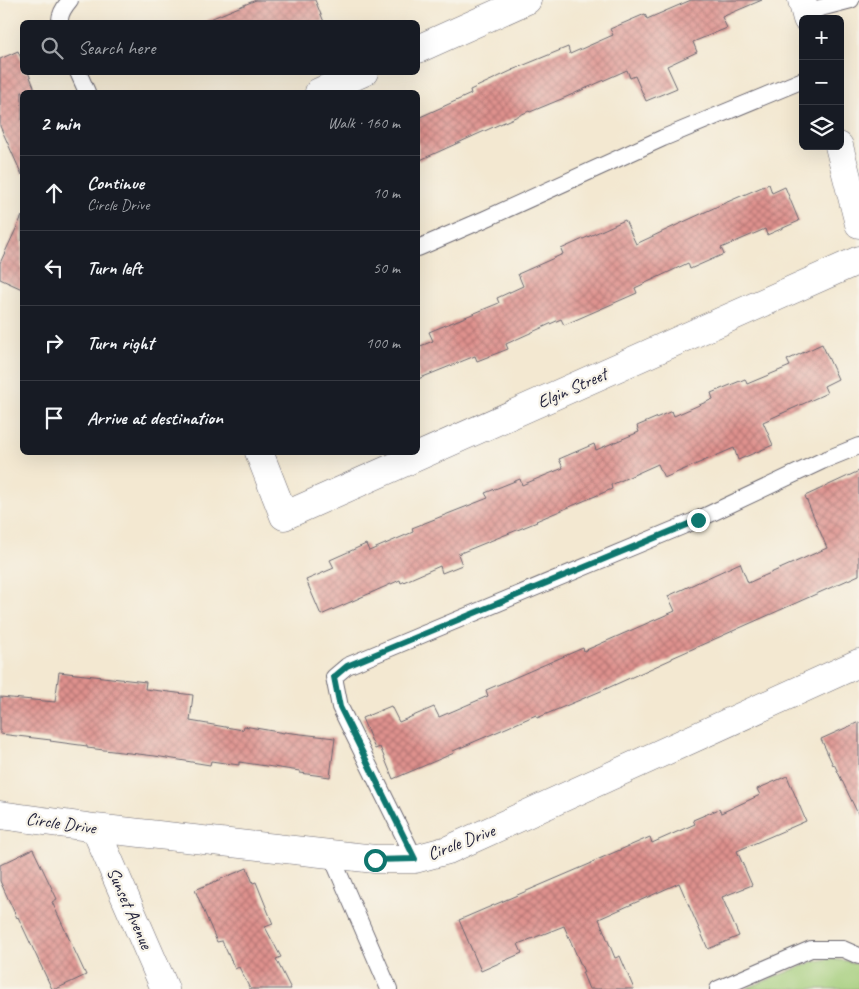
<!DOCTYPE html>
<html lang="en">
<head>
<meta charset="utf-8">
<style>
	:root { --surface:#171b24; --page:#242831; --text:#f1f3f6; --muted:#9ea1a6; --line:#363941 }
	body { margin:0; font-family:Caveat,sans-serif; background:var(--page); color:var(--text) }
	.controls { position:absolute; right:15px; top:15px; display:grid; overflow:hidden; border-radius:8px; box-shadow:0 5px 20px #0002 }
	.controls button { width:45px; height:45px; display:grid; place-items:center; padding:0; border:0; border-bottom:1px solid var(--line); background:var(--surface); color:var(--text); font:25px sans-serif }
	.stop { position:absolute; width:15px; height:15px; margin:-11px; border:4px solid #0f766e; border-radius:50%; background:#fff }
	.stop.end { background:#0f766e; border-color:#fff; box-shadow:0 1px 5px #0008 }
	.list { margin:0; padding:0; list-style:none }
	h2 { display:flex; justify-content:space-between; align-items:center; height:65px; margin:0; padding:0 20px; font-size:21px }
	h2 small { font-size:16px; font-weight:400; color:var(--muted) }
	.list li { display:grid; grid-template-columns:32px 1fr auto; gap:15px; align-items:center; box-sizing:border-box; height:75px; padding:0 20px; border-top:1px solid var(--line) }
	.list b { display:block; font-size:19px; white-space:nowrap }
	.list p { margin:0; font-size:16px; white-space:nowrap; color:var(--muted) }
	.list em { font-size:16px; font-style:normal; color:var(--muted) }
	.icon { flex:none; width:28px; height:28px; fill:none; stroke:currentColor; stroke-width:2; stroke-linecap:round; stroke-linejoin:round }
	.map { position:relative; flex:none; width:859px; height:989px; overflow:hidden }
	.search { position:absolute; background:var(--surface); box-shadow:0 5px 20px #0002; left:20px; top:20px; width:400px; height:55px; display:flex; align-items:center; gap:12px; box-sizing:border-box; padding:0 18px; border-radius:8px; color:var(--muted); font-size:19px }
	.panel { position:absolute; background:var(--surface); box-shadow:0 5px 20px #0002; left:20px; top:90px; width:400px; height:365px; border-radius:8px }
	.map>svg:first-child { display:block }
	.grass { fill:#a1cc78; stroke:#62775a }
	.building { fill:url(#building-cross-hatch) }
	.lines { fill:none; stroke-linecap:round; stroke-linejoin:round }
	.service-casing { stroke:#6b6770; stroke-width:18 }
	.minor-casing { stroke:#6b6770; stroke-width:29 }
	.service { stroke:#fff; stroke-width:16 }
	.minor { stroke:#fff; stroke-width:28 }
	.route { stroke:#0f766e; stroke-width:6 }
	.labels { text-anchor:middle; dominant-baseline:central; stroke-width:4.5; stroke-linejoin:round; paint-order:stroke }
	.street-label { font-size:18px; fill:#22223b; stroke:#f7f3e8 }
</style>
</head>
<body>
<div class="map">
<svg width="859" height="989" viewBox="0 0 859 989">
	<defs>
		<pattern id="building-cross-hatch" width="8" height="8" patternUnits="userSpaceOnUse" patternTransform="scale(1.25)"><rect width="8" height="8" fill="#de918d"/><path d="M0 0l8 8M0 8l8-8" fill="none" stroke="#b47674"/></pattern>
	</defs>
	<rect width="100%" height="100%" fill="#f7f3e8"/>
	<filter id="ink" filterUnits="userSpaceOnUse"><feTurbulence type="fractalNoise" baseFrequency=".02" numOctaves="2"/><feDisplacementMap in="SourceGraphic" scale="10" xChannelSelector="R" yChannelSelector="G"/><feConvolveMatrix kernelMatrix="1 2 1 2 8 2 1 2 1" color-interpolation-filters="sRGB"/></filter>
	<filter id="wash" filterUnits="userSpaceOnUse"><feTurbulence type="fractalNoise" baseFrequency=".0096" numOctaves="4" result="noise"/><feDisplacementMap in="SourceGraphic" scale="20" xChannelSelector="R" yChannelSelector="G"/><feGaussianBlur stdDeviation="1.12" result="paint"/><feColorMatrix in="noise" values="0 0 0 0 0 0 0 0 0 0 0 0 0 0 0 0 0 1.4 0 .05"/><feComposite in="paint" operator="in"/></filter>
	<g filter="url(#wash)">
		<rect width="100%" height="100%" fill="#f3e8d1"/>
		<path class="grass" d="M828 959 847 961 859 965V989H745L812 962Z"/>
		<g id="blocks">
			<path class="building" d="M256 0H315L324 22H203Z
				M691 0H762L722 17 727 28 693 42 697 52 667 66 677 88 646 101 635 76 630 78 627 70 564 98 530 112 529 111 418 161V118L471 94 470 90 513 70H512L568 47 570 54 613 35 610 29 645 14 647 19Z
				M18 51 22 61V72H28L36 92H22V175L0 126V59Z
				M769 184 772 193 785 187 799 221 767 235 765 229 721 248 724 254 690 269 688 263 635 288 637 293 564 325 561 319 506 344 508 349 477 361 475 356 418 379V347L433 341 429 332 499 303 497 298 523 286 518 274 563 254 561 249 625 220 636 244 718 206Z
				M22 216V289L0 279V263Z
				M822 344 838 379 824 386 827 393 763 422 773 445 738 460 734 448 664 478 658 464 611 485 612 489 536 521 537 522 458 554 462 565 442 573 440 566 401 583 400 580 321 615 306 580 334 568 330 560 366 544 369 551 413 532 412 528 488 498 485 493 520 479 522 485 563 468 559 459 594 444 596 450 639 432 637 426 672 411 674 416 713 399 711 393 745 379 747 384 790 366 787 360Z
				M859 471V575L672 658V659L601 691 537 718 536 715 453 751 454 753 393 779 380 747 375 749 362 718 391 706 399 722 434 707 439 717 488 696 486 690 583 648 584 651 675 611 668 596 740 563 748 583 827 548 805 496Z
				M59 672 146 682 145 689 193 695 190 721 243 730 244 726 284 733V732L335 738 330 777 300 773V771L239 762V765L211 761 210 765 155 756 87 748V746L50 741 51 740 0 734V697L55 702Z
				M859 722V816L834 764 833 765 821 739Z
				M787 776 806 821 737 851 752 885 722 897 739 936 708 949 679 883 599 919 615 958 620 956 634 989H589L582 972H584L564 926 518 944 522 953 481 971 459 920 592 863V862L650 837 652 843 695 824 693 820 719 809 721 813 760 795 757 789Z
				M33 849 57 899 52 902 86 975 56 989H52L18 917 17 918 0 881V865Z
				M247 868 253 883 256 882 273 924 265 927 281 957 276 959 291 989H250L239 967 235 969 222 941 217 942 195 890Z"/>
		</g>
	</g>
	<g filter="url(#ink)">
		<use href="#blocks" fill-opacity="0" stroke="#6b6770" stroke-width="1"/>
		<g class="lines">
			<defs>
				<path id="service" d="M805 12 851 0
					M60 22C59 14 65 6 70 0
					M78 72 87 92
					M418 248 485 219 663 138 803 80
					M331 855 389 989
					M415 859 340 707 334 677 347 666 697 520 822 461 859 446
					M718 989 811 949H843L859 956"/>
				<path id="minor" d="M802 0 807 19
					M418 49 527 0
					M319 92 364 72
					M839 146 859 224
					M259 452 284 516 859 260
					M0 815 95 828 375 859H415L448 850 859 663
					M95 828 165 989"/>
			</defs>
			<use href="#service" class="service-casing"/>
			<use href="#minor" class="minor-casing"/>
			<use href="#service" class="service"/>
			<use href="#minor" class="minor"/>
		</g>
	</g>
	<g class="lines" filter="url(#ink)">
		<path class="route" d="M375 860 415 859 340 707 334 677 347 666 698 520"/>
	</g>
	<g class="labels">
		<g class="street-label">
			<text transform="translate(572 388) rotate(-24)">Elgin Street</text>
			<text transform="translate(61 823) rotate(8)">Circle Drive</text>
			<text transform="translate(461 842) rotate(-21)">Circle Drive</text>
			<text transform="translate(130 908) rotate(66)">Sunset Avenue</text>
		</g>
	</g>
</svg>
<div class="controls">
<button>+</button>
<button>−</button>
<button><svg class="icon" aria-label="layers" viewBox="0 0 24 24"><path d="M12 4l9 5-9 5-9-5zM3 14l9 5 9-5"/></svg></button>
</div>
<div class="stop" style="left:375px;top:860px"></div>
<div class="stop end" style="left:698px;top:520px"></div>
<div class="search"><svg class="icon" aria-label="search" viewBox="0 0 24 24"><circle cx="10" cy="10" r="6"/><path d="M15 15l6 6"/></svg>Search here</div>
<section class="panel">
<h2>2 min<small>Walk · 160 m</small></h2>
<ul class="list">
<li><svg class="icon" aria-label="ahead" viewBox="0 0 24 24"><path d="M12 20V5M6 11l6-6 6 6"/></svg><div><b>Continue</b><p>Circle Drive</p></div><em>10 m</em></li>
<li><svg class="icon" aria-label="left" viewBox="0 0 24 24"><path d="M17 20v-9H6M10 6l-5 5 5 5"/></svg><div><b>Turn left</b></div><em>50 m</em></li>
<li><svg class="icon" aria-label="right" viewBox="0 0 24 24"><path d="M7 20v-9h11M14 6l5 5-5 5"/></svg><div><b>Turn right</b></div><em>100 m</em></li>
<li><svg class="icon" aria-label="arrive" viewBox="0 0 24 24"><path d="M6 21V4h12l-3 4 3 4H6"/></svg><div><b>Arrive at destination</b></div></li>
</ul>
</section>
</div>
</body>
</html>
